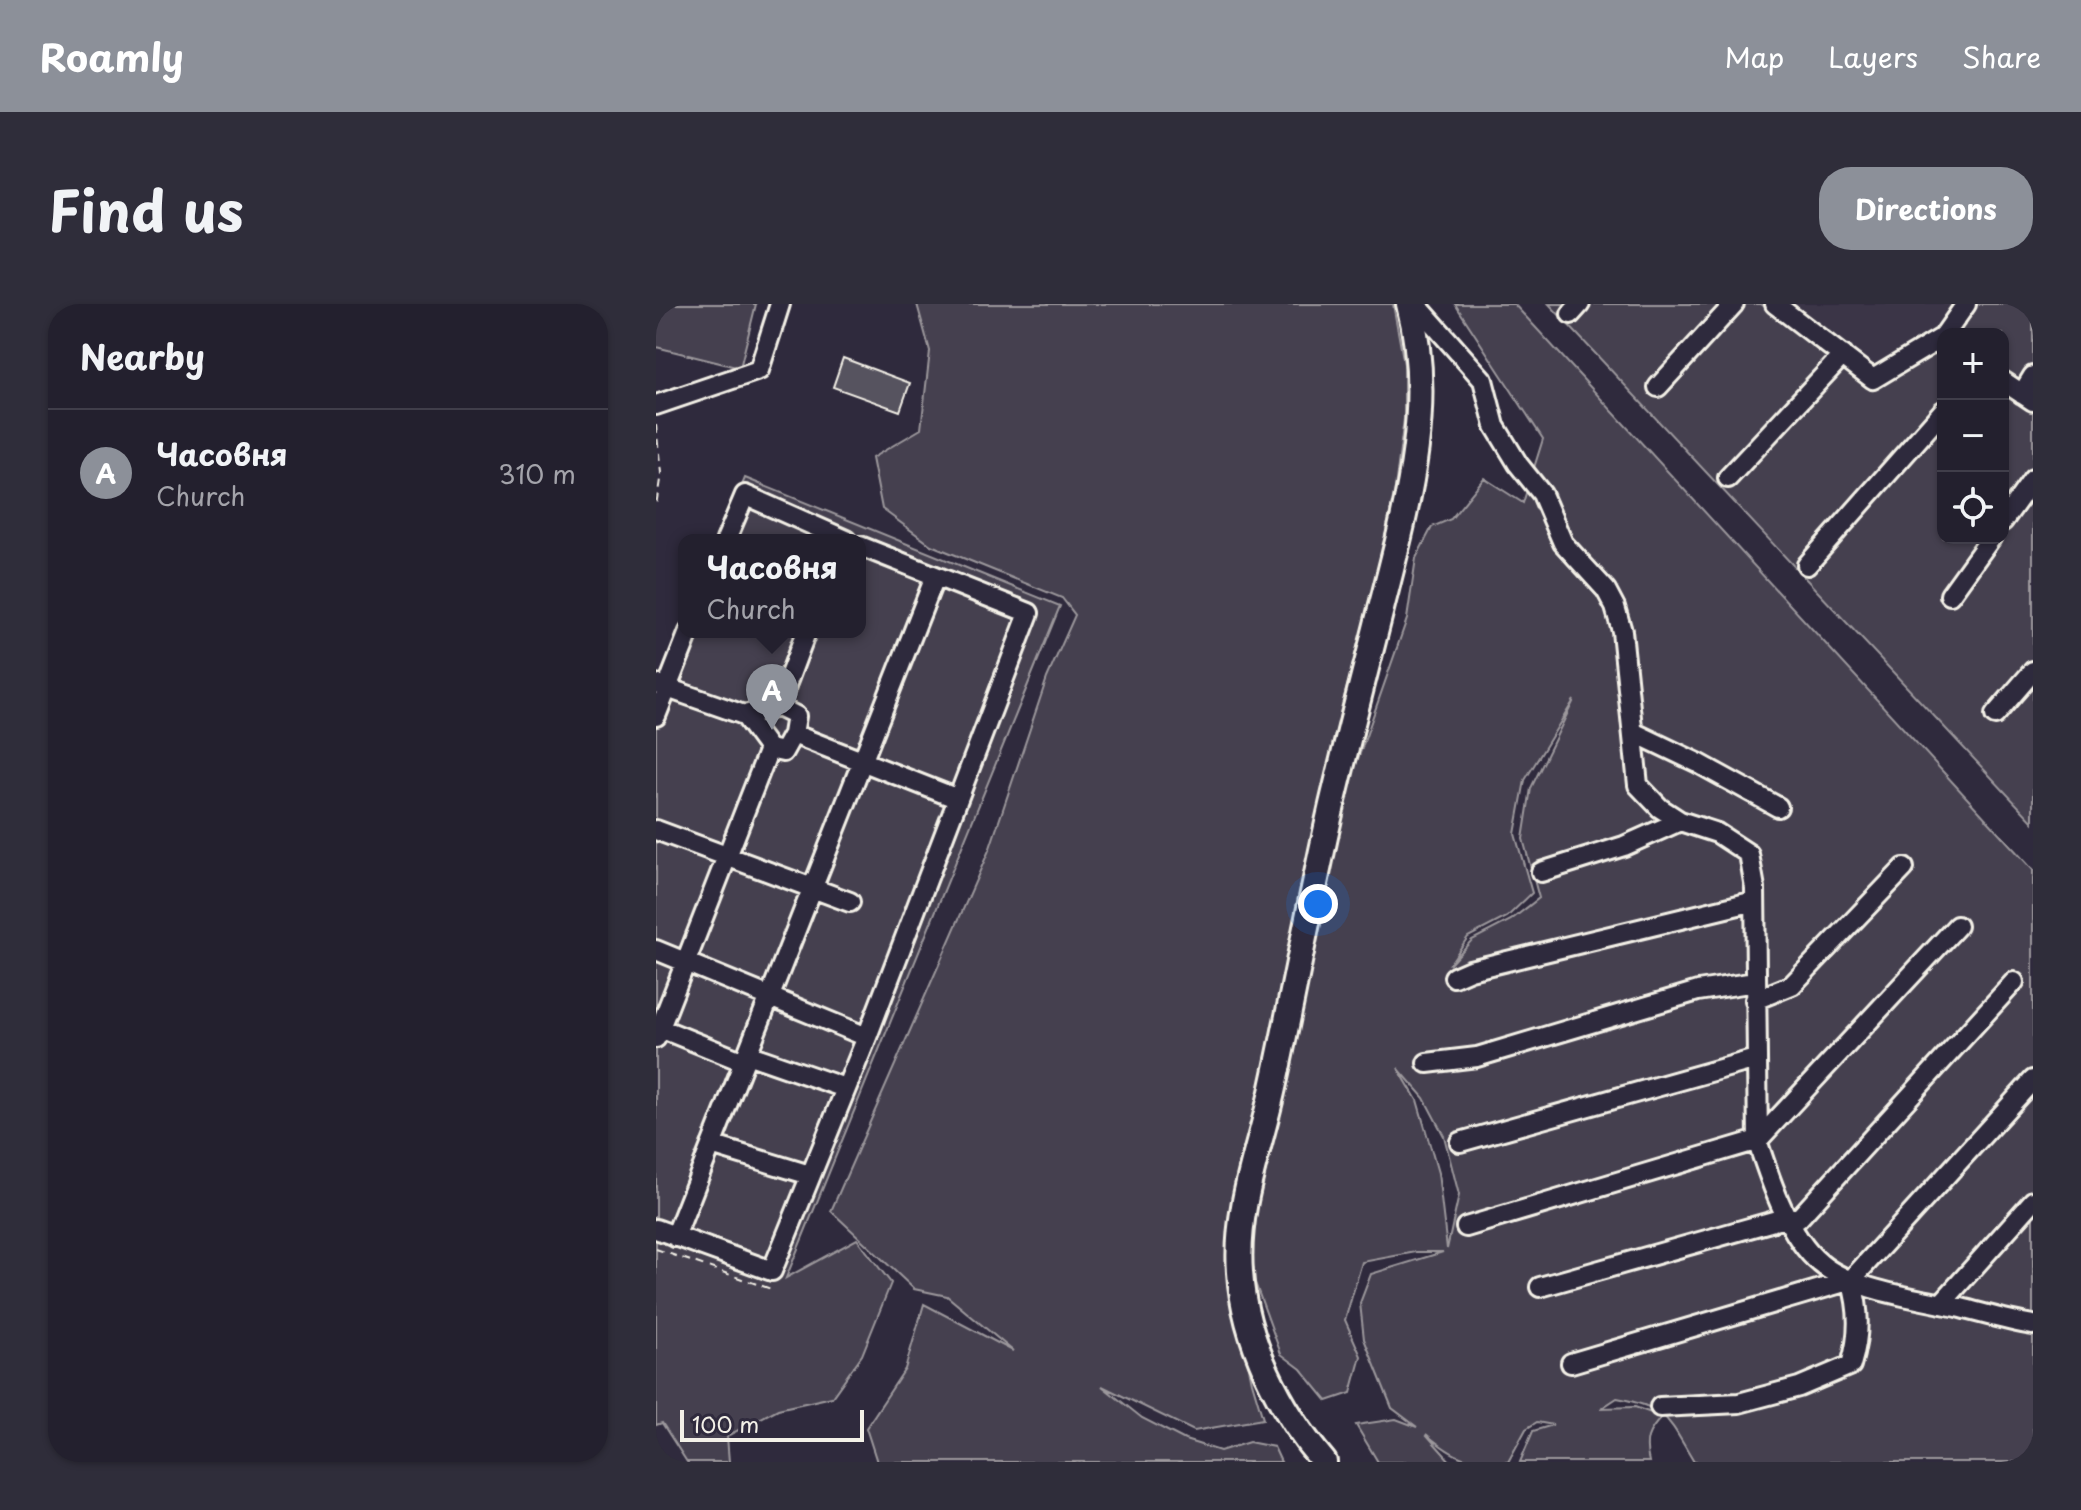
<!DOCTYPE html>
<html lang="en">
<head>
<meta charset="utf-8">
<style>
	:root { --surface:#23202e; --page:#2f2d3a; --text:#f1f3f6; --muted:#a3a3aa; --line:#403e4a; --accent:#8c9099 }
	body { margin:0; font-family:"Playpen Sans",sans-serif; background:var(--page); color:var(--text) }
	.controls { position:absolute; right:24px; top:24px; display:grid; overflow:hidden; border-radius:16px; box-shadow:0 2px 6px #0004 }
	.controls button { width:72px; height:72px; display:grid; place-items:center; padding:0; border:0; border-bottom:2px solid var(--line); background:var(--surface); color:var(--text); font:40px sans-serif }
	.scale { position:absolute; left:24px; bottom:20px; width:184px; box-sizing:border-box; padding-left:8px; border:4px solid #f4f1e8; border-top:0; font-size:22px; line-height:28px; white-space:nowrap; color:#f4f1e8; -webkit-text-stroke:6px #2f2a3d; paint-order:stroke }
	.you { position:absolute; left:662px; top:600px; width:28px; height:28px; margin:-20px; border:6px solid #fff; border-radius:50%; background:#1a73e8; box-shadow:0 0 0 12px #1a73e833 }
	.badge { display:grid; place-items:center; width:52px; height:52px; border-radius:50%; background:var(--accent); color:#fff; font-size:26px; font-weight:700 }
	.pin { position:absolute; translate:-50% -66px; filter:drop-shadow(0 2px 4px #0008) }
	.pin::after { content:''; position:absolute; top:42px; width:28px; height:24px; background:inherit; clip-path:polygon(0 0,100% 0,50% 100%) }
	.popup { position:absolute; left:22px; top:230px; width:188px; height:104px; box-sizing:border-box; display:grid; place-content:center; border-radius:16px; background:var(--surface); filter:drop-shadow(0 2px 6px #0005); font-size:26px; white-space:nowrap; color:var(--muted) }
	.popup b { font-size:30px; color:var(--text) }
	.popup::after { content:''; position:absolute; left:50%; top:100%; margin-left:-16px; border:16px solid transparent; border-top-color:var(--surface) }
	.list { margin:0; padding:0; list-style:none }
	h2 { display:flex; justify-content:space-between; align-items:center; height:104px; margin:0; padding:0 32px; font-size:34px }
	h2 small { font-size:26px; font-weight:400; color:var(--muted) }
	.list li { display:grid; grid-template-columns:52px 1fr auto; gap:24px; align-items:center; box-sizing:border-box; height:128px; padding:0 32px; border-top:2px solid var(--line) }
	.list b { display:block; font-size:30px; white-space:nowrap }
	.list p { margin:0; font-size:26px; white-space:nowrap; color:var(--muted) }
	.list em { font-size:26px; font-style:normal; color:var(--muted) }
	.icon { flex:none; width:44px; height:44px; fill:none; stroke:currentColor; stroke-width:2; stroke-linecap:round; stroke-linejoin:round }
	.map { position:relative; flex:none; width:1377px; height:1158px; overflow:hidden; border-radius:32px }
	header { display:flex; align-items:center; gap:48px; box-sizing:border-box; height:112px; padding:0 40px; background:var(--accent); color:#fff }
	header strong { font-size:38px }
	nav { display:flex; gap:44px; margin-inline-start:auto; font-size:28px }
	.intro { display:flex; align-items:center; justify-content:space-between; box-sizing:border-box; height:192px; padding:0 48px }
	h1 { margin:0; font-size:56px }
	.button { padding:20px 36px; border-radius:32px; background:var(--accent); color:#fff; font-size:28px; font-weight:700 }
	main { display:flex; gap:48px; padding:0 48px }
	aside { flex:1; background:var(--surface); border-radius:32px; box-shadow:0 2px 6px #0004 }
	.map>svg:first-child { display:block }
	.built { fill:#3b3647 }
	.green { fill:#454050; stroke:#9c989c; stroke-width:2; fill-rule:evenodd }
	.building { fill:#56525f; stroke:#f4f1e8; stroke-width:2 }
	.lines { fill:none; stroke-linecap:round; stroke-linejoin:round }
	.minor-casing { stroke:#f4f1e8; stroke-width:24 }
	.major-casing { stroke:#f4f1e8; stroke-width:30 }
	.path { stroke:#f4f1e8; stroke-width:2; stroke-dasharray:8 6; stroke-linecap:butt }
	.minor { stroke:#2f2a3d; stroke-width:18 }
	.major { stroke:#2f2a3d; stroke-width:24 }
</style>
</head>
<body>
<header>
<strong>Roamly</strong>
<nav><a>Map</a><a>Layers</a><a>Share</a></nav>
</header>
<div class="intro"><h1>Find us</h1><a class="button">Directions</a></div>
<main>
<aside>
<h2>Nearby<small></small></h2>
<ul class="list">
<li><span class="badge">A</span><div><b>Часовня</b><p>Church</p></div><em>310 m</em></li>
</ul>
</aside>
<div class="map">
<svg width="1377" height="1158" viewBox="0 0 1377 1158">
	<rect width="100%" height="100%" fill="#2f2a3d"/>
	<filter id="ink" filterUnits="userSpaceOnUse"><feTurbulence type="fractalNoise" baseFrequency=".0125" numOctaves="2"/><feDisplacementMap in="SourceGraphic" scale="16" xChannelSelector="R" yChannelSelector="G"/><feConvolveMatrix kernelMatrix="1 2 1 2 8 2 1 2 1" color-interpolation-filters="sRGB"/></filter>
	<g filter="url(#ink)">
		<path class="built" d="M1132 0H1298L1286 19 1216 65Z"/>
		<path class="green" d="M0 0H100L84 64 0 43Z
			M261 0H737L748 60V115L739 184 723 263 685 405 604 790 584 1020 596 1078 607 1115 538 1127 446 1082 486 1114 529 1136 564 1147 593 1138 618 1143 625 1158H221L210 1124 249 1065 268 1000 357 1047 291 992 258 985 175 907 334 544 391 374 419 311 406 294 275 241 226 205 216 154 265 125 274 47Z
			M799 0H858L1377 566V1158H1038C1012 1115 1013 1104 961 1094L946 1104 979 1103 1006 1113C991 1128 988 1137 993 1158H864L877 1127 897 1121 881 1118 870 1125 852 1158C811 1158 802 1157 770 1130L795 1158H722L700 1121 740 1115 761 1123 736 1104 708 1035 704 999 715 970 787 948H760L706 958 689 1016 705 1052 695 1089 671 1097 645 1065 625 1050 590 954 595 907 689 492 751 315 760 254 776 223 795 215 828 174 867 199 887 135ZM918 396 875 484 867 535 883 594 855 616 816 636 793 661 812 633 851 613 876 589 859 530 869 476ZM742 764 768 794 788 832 803 891 791 945 782 869 761 796Z
			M893 0H1105L1217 85 1287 44V234H1347V30H1301L1318 0H1377V518Z
			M89 174 404 302 130 974 201 935 235 979 206 1051 176 1093 122 1105 71 1132 73 1158H31L6 1119 0 1121V384L28 318V328H204V236H63Z"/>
		<path class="building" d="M187 54 254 79 244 107 177 83Z"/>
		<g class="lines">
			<defs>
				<path id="minor" d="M760 0 827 76 839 122 862 160 886 190 907 239 950 286 959 303 966 327 982 481 1004 504 1024 517 1061 529 1093 550 1099 584 1102 839C1114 876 1133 934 1164 959 1197 987 1263 994 1305 1004 1329 1010 1352 1017 1377 1021
					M1119 0 1217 75 1287 33
					M915 10 924 0
					M1289 30 1310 0
					M1347 77 1377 97
					M1002 83 1078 0
					M1366 90 1377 72
					M0 101 103 66 124 0
					M1072 174 1187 51
					M1347 217 1377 175
					M70 236 89 191 190 236
					M1151 261 1287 107
					M1294 291 1335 234
					M0 380 88 411 113 445 0 734
					M122 403 150 328
					M88 411 122 403 140 412 137 430
					M1339 411 1377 367
					M0 412 33 328
					M977 428 1042 459 1122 503
					M113 445 127 448 137 430 302 495
					M0 526 194 598
					M885 568 968 542 1024 517
					M0 646 211 733
					M798 673 814 666 1099 597
					M1099 696 1136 681 1248 564
					M4 724 88 758
					M91 750 189 784
					M771 759 821 753 1042 687 1099 678
					M804 838 1100 755
					M55 841 154 871
					M810 923 1102 836 1301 622
					M0 925 116 967 211 733 373 309 204 242
					M19 933 279 273
					M884 983 1132 913 1142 915 1358 678
					M1285 1000 1377 897
					M915 1059 1195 976 1377 776
					M1004 1103 1083 1099 1143 1083 1195 1061C1204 1031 1204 1006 1195 976"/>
				<path id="major" d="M668 1158C624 1107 588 1036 584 968 579 903 605 842 618 779 638 687 655 593 676 501 692 433 710 365 727 297 752 199 779 100 753 0"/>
			</defs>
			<use href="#minor" class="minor-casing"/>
			<use href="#major" class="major-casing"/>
			<path class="path" d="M0 121 5 169 0 202
				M0 945 118 986"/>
			<use href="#minor" class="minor"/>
			<use href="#major" class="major"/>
		</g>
	</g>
</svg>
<div class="controls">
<button>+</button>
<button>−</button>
<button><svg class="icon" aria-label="locate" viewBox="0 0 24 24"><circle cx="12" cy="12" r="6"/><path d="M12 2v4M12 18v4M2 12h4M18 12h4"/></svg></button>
</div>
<div class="scale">100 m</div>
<div class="you"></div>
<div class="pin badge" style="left:116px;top:426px">A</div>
<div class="popup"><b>Часовня</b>Church</div>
</div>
</main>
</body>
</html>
